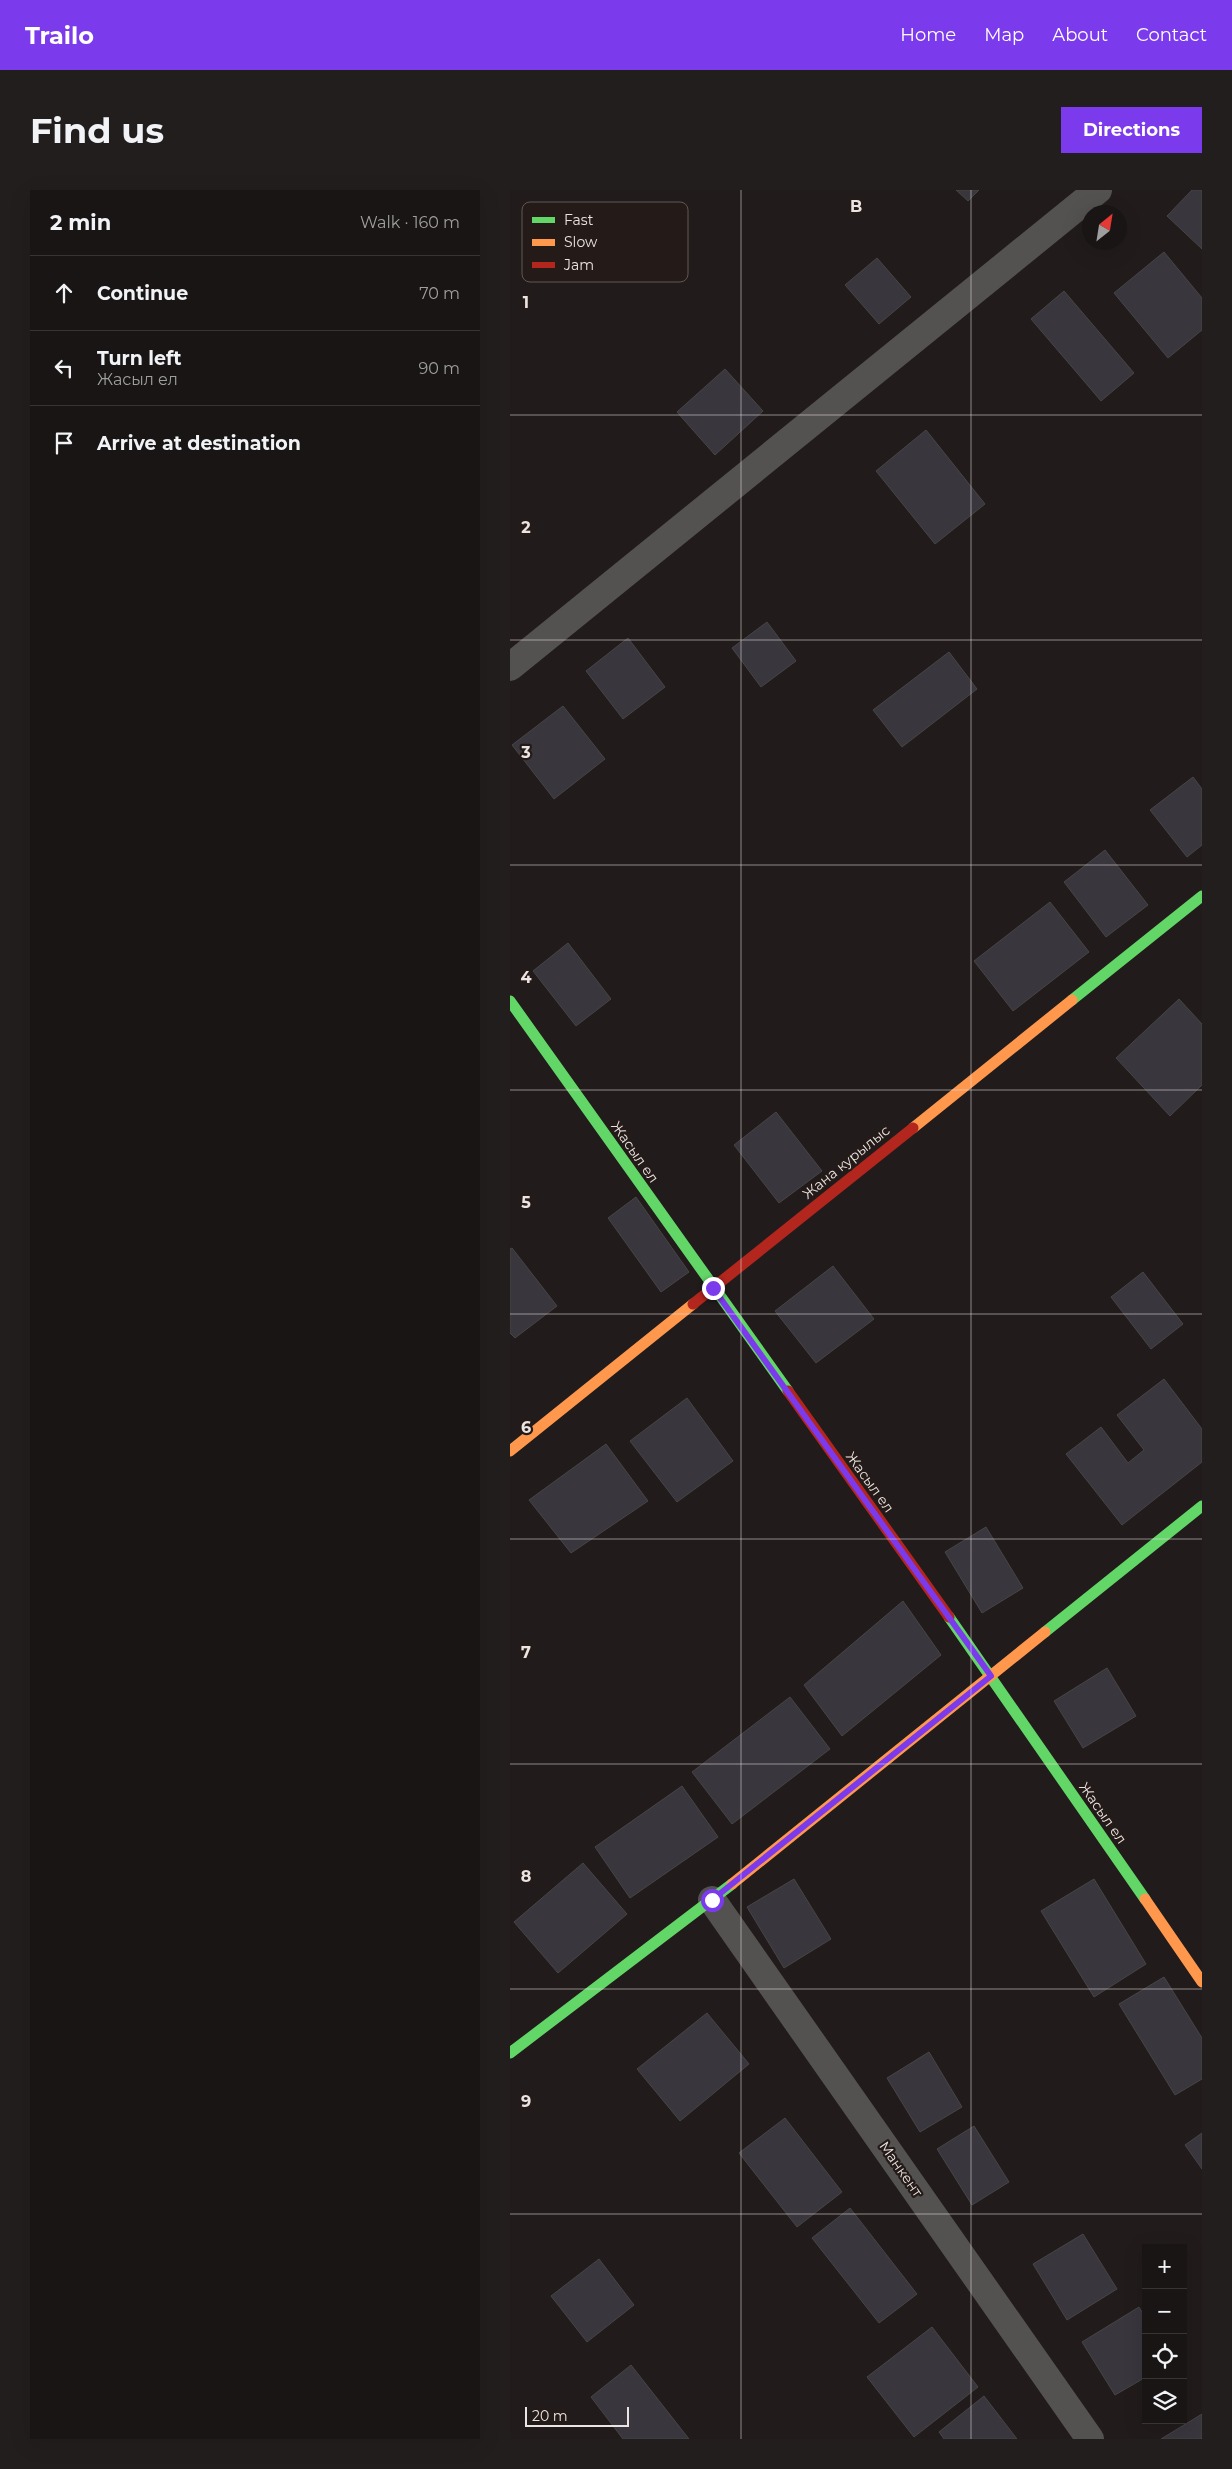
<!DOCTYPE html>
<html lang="en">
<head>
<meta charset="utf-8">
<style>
	:root { --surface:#191514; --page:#221e1d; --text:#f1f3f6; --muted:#9f9fa0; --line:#373434; --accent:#7c3aed }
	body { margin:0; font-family:Montserrat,sans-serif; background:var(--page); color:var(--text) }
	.controls { position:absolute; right:15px; bottom:15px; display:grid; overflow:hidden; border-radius:0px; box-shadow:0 5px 20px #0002 }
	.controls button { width:45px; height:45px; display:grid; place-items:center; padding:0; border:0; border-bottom:1px solid var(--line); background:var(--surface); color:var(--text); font:25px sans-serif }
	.compass { position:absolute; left:572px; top:15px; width:45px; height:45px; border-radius:50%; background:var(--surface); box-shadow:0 5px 20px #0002; rotate:30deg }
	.scale { position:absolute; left:15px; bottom:12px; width:104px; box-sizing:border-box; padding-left:5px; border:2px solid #ebe4e2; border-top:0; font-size:14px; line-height:18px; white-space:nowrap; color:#ebe4e2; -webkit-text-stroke:4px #241b18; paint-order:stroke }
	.stop { position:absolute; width:15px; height:15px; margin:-11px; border:4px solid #7c3aed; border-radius:50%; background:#fff }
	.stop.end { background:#7c3aed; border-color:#fff; box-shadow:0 1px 5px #0008 }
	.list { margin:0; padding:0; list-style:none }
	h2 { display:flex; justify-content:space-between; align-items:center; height:65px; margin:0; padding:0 20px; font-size:21px }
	h2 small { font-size:16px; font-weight:400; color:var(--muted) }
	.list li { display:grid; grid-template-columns:32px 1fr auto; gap:15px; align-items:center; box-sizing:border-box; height:75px; padding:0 20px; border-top:1px solid var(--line) }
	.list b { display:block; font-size:19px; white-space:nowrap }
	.list p { margin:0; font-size:16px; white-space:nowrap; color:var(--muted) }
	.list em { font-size:16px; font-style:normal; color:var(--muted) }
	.icon { flex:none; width:28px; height:28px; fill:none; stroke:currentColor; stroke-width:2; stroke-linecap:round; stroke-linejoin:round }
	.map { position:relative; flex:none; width:692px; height:2249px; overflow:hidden; border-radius:0px }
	header { display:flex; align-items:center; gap:30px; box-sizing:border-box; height:70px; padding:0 25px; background:var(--accent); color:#fff }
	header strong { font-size:24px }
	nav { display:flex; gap:28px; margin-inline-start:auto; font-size:18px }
	.intro { display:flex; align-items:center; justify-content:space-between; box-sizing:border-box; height:120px; padding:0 30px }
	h1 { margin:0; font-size:35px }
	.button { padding:12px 22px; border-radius:0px; background:var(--accent); color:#fff; font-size:18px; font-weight:700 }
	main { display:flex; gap:30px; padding:0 30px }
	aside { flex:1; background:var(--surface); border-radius:0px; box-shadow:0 5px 20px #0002 }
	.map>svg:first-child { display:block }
	.building { fill:#39363d; stroke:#484546 }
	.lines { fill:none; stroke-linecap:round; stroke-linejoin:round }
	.street { stroke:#545251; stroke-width:28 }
	.fast { stroke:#63d668; stroke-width:11 }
	.slow { stroke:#ff974d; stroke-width:11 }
	.jam { stroke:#b3261e; stroke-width:11 }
	.route { stroke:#7c3aed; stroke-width:6 }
	.grid { fill:none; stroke:#ebe4e2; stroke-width:1; stroke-opacity:0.55 }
	.labels { text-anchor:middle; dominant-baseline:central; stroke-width:4.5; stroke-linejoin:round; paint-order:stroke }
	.street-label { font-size:14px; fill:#ebe4e2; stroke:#241b18 }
	.key { fill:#241b18; stroke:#605755; stroke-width:1 }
	.key-label { font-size:14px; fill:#ebe4e2 }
	.grid-label { font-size:16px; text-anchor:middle; font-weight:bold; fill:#ebe4e2; stroke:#241b18; stroke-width:4.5; stroke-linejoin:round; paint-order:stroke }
</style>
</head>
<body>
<header>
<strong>Trailo</strong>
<nav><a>Home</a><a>Map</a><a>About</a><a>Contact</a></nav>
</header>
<div class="intro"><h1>Find us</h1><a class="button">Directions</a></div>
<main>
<aside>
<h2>2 min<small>Walk · 160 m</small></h2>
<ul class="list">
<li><svg class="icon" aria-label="ahead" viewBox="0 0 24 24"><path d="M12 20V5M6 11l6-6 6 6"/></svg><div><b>Continue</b></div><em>70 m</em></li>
<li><svg class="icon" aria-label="left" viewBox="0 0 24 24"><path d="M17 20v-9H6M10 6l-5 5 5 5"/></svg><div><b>Turn left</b><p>Жасыл ел</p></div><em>90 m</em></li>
<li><svg class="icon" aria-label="arrive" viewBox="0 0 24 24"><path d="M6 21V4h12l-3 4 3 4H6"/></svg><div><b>Arrive at destination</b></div></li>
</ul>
</aside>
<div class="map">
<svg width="692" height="2249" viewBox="0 0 692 2249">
	<rect width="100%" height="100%" fill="#211c1b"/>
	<path class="building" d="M446 0H469L458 11Z
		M682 0H692V59L657 26Z
		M654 62 692 108V140L658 168 604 103Z
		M367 68 401 107 369 134 335 95Z
		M554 101 624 183 591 211 521 129Z
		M215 179 253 221 205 265 167 222Z
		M416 240 475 314 425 354 366 281Z
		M257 432 286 471 251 497 222 458Z
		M118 448 155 497 113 529 76 481Z
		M439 462 467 499 392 557 363 520Z
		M53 516 95 569 44 609 2 555Z
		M683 587 692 599V655L677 667 640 620Z
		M595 660 638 715 596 747 554 692Z
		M540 712 579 762 503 821 464 771Z
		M58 753 101 809 66 836 23 781Z
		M669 809 692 834V895L660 926 606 868Z
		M266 922 312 981 269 1013 224 955Z
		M126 1007 179 1082 151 1102 98 1028Z
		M2 1058 47 1116 5 1148 0 1143V1059Z
		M323 1076 364 1129 306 1173 265 1121Z
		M633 1082 673 1134 641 1159 601 1107Z
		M654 1189 692 1239V1272L612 1335 556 1264 591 1237 618 1273 634 1260 607 1225Z
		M177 1208 223 1271 167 1312 120 1251Z
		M96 1254 138 1311 61 1363 19 1310Z
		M476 1337 513 1398 472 1423 435 1362Z
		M393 1411 431 1465 332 1546 294 1495Z
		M597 1478 626 1526 573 1558 544 1511Z
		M280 1507 320 1559 222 1634 182 1582Z
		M172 1596 208 1647 120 1708 85 1657Z
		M73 1673 117 1724 48 1783 4 1732Z
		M284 1689 321 1749 274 1778 237 1717Z
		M584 1689 636 1774 584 1807 531 1721Z
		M654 1787 692 1848V1889L665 1905 609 1814Z
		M197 1823 239 1874 170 1931 127 1879Z
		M419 1862 452 1917 410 1942 377 1888Z
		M275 1928 332 2002 287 2037 229 1963Z
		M464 1936 499 1992 462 2015 427 1959Z
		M692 1943V1979L675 1955Z
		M340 2018 407 2104 369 2133 302 2048Z
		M573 2044 607 2099 557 2130 523 2074Z
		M89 2069 124 2115 77 2152 41 2106Z
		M629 2117 636 2129V2187L605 2205 572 2152Z
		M422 2137 468 2197 404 2247 357 2187Z
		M121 2175 179 2249H113L81 2207Z
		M474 2206 507 2249H434L429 2242Z
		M692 2224V2249H651Z"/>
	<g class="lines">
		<path class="street" d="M0 477 588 0
			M202 1710 580 2249"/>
		<path class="fast" d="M562 810 692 706
			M0 811 278 1201
			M439 1427 635 1709
			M535 1442 692 1316
			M0 1863 222 1694"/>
		<path class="slow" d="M403 938 562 810
			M0 1261 183 1114
			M222 1694 535 1442
			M635 1709 692 1792"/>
		<path class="jam" d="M183 1114 403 938
			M278 1201 439 1427"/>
	</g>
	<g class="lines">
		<path class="route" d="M202 1710 481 1486 203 1098"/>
	</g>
	<path class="grid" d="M231 0V2249M461 0V2249M0 225H692M0 450H692M0 675H692M0 900H692M0 1124H692M0 1349H692M0 1574H692M0 1799H692M0 2024H692"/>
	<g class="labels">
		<g class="street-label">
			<text transform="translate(125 962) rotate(55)">Жасыл ел</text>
			<text transform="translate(336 972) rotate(-39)">Жана курылыс</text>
			<text transform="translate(360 1292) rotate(54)">Жасыл ел</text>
			<text transform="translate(593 1623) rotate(55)">Жасыл ел</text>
			<text transform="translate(391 1979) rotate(55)">Манкент</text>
		</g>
	</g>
	<rect x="12" y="12" width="166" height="80" rx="8" class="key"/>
	<rect x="22" y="27" width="23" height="6" fill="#63d668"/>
	<rect x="22" y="49" width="23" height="7" fill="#ff974d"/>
	<rect x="22" y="72" width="23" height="6" fill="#b3261e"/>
	<g class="key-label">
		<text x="54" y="35">Fast</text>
		<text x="54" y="57">Slow</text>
		<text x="54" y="80">Jam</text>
	</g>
	<g class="grid-label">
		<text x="346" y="22">B</text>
		<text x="16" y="118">1</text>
		<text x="16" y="343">2</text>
		<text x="16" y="568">3</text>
		<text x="16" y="793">4</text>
		<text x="16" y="1018">5</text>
		<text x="16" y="1243">6</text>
		<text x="16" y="1468">7</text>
		<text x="16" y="1692">8</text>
		<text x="16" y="1917">9</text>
	</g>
</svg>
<div class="controls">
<button>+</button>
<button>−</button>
<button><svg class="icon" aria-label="locate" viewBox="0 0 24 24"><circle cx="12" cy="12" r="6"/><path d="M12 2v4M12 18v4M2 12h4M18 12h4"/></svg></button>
<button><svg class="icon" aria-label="layers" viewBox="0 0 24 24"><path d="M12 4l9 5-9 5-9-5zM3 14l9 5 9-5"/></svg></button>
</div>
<svg class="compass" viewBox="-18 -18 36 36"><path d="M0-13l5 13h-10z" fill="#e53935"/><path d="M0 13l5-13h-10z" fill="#9f9fa0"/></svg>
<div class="scale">20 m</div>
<div class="stop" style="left:202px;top:1710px"></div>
<div class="stop end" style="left:203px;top:1098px"></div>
</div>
</main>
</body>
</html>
